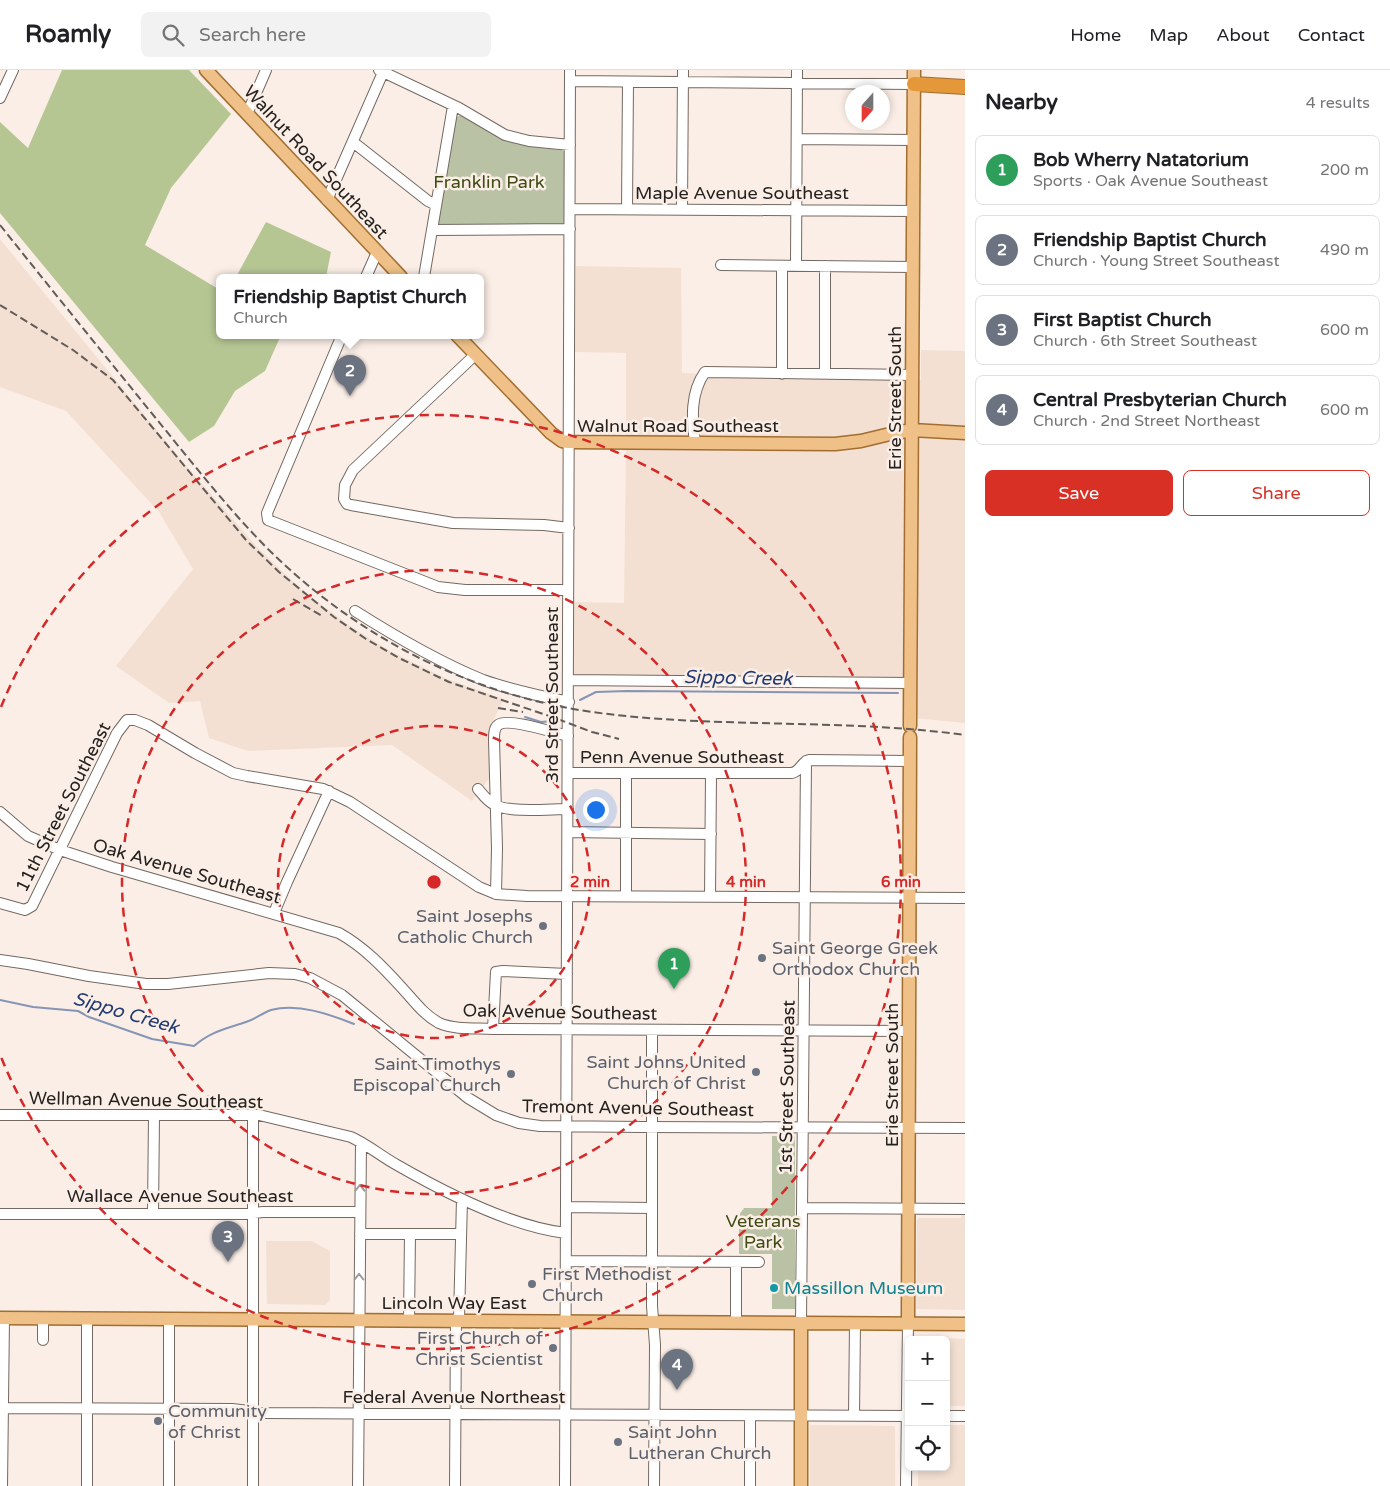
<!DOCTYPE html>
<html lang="en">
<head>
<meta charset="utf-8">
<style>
	:root { --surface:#fff; --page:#f2f2f2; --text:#202124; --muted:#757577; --line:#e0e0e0; --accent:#d93025 }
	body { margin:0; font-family:"Varela Round",sans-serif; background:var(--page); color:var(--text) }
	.controls { position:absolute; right:15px; bottom:15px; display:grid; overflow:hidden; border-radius:8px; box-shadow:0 2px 8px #0003 }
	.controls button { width:45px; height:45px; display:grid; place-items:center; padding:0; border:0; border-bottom:1px solid var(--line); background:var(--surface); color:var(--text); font:25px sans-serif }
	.compass { position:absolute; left:845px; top:15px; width:45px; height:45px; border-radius:50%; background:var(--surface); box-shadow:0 2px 8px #0003; rotate:201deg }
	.you { position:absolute; left:595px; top:739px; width:18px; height:18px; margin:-12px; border:4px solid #fff; border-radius:50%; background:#1a73e8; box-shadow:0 0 0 8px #1a73e833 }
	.badge { display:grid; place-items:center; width:32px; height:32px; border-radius:50%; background:var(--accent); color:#fff; font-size:16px; font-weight:700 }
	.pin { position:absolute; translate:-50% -41px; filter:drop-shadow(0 1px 2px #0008) }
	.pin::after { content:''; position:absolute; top:26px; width:18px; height:15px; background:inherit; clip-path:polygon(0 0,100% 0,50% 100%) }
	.popup { position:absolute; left:216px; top:204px; width:268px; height:65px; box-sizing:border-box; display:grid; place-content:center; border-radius:8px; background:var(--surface); filter:drop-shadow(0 1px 4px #0005); font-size:16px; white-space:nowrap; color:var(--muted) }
	.popup b { font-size:19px; color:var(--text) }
	.popup::after { content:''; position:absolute; left:50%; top:100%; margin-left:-10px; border:10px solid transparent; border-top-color:var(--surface) }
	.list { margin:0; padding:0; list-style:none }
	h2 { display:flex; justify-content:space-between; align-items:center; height:65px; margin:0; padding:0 20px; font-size:21px }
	h2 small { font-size:16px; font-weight:400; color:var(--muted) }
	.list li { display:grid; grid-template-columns:32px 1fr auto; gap:15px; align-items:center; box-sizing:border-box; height:70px; margin:0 10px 10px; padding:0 10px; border:1px solid var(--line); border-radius:8px }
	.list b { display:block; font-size:19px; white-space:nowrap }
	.list p { margin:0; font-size:16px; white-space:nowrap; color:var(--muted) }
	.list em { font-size:16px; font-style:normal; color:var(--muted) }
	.actions { display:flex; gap:10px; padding:15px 20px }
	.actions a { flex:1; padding:11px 0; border:1px solid var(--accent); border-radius:8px; text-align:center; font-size:18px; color:var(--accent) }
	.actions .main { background:var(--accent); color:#fff }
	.icon { flex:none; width:28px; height:28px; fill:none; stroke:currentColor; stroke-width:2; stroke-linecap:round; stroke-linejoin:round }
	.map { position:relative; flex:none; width:965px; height:1416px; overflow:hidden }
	header { display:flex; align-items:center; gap:30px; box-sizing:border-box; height:70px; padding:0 25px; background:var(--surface); border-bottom:1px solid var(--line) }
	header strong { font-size:24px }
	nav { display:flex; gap:28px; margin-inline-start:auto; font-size:18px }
	.search { width:350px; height:45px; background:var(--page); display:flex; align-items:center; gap:12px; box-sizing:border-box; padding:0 18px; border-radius:8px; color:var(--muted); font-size:19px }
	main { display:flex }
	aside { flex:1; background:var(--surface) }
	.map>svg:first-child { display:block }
	.built { fill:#f3e0d3 }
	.green { fill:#b9c2a4 }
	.forest { fill:#b6c693 }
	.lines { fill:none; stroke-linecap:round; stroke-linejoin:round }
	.stream { stroke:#8695b5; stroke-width:2 }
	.minor-casing { stroke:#746962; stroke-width:12 }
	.major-casing { stroke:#a26e30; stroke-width:15 }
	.highway-casing { stroke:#a26e30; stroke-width:16 }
	.minor { stroke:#fff; stroke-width:10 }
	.major { stroke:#efc188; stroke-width:12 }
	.highway { stroke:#e59839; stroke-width:14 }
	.rail { stroke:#625c58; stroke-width:2; stroke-dasharray:8 4; stroke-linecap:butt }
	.oneway { stroke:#9d9b9a }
	.ring { fill:none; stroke:#d62828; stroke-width:2.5; stroke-dasharray:9 6 }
	.worship-dot { fill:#6b7280; stroke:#faeee6; stroke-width:2 }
	.culture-dot { fill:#0f9aa8; stroke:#faeee6; stroke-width:2 }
	.labels { text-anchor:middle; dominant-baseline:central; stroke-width:5; stroke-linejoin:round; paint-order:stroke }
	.street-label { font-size:18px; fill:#25211e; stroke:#faeee6 }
	.park-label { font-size:18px; fill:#3e4b13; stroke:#faeee6 }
	.worship-label { font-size:18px; fill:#5b616d; stroke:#faeee6; text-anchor:end }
	.culture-label { font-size:18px; fill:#0d838f; stroke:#faeee6; text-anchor:start }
	.water-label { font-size:19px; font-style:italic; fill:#223a71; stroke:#faeee6 }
	.centre { fill:#d62828; stroke:#faeee6; stroke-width:2.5 }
	.ring-label { font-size:15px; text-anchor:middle; font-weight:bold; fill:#d62828; stroke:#faeee6; stroke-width:5; stroke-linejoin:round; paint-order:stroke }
</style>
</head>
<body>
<header>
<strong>Roamly</strong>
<div class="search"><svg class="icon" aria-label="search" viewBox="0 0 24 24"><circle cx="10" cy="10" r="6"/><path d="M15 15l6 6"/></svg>Search here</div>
<nav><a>Home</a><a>Map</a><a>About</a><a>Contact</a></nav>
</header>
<main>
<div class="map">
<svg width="965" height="1416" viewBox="0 0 965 1416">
	<rect width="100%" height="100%" fill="#faeee6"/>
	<path class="built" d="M0 169 182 391 258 478 302 520 347 554 390 581 447 609 504 629 490 657 491 706 472 731 392 675 248 681 209 668 200 631 169 633 116 596 193 499 159 442 66 341 0 317Z
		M576 196 681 198 682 303 921 310V280L965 281V653L903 647 902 620 573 615V532L624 533 626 380V283L575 282Z
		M962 1145H965V1240L916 1239 917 1150 919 1148H961Z
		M266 1171H312L330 1181V1230L325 1235 267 1234Z
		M920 1267 965 1269V1336H946V1270H918Z
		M810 1355 895 1356V1416H810Z
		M946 1355H965V1416H918V1397H946Z"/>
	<path class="green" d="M458 46C470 44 479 56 488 62 511 75 536 77 561 80L565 82 566 156 435 158 454 51Z
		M772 1066H795V1239H772V1184H739V1145L744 1138H772Z"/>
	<path class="forest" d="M62 0H189L231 44 171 118 145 175 220 220V265H281L265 301 235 321 214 356 189 372 0 143V52L28 78Z
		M266 152 331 182 326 207H236Z"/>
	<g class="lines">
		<path class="stream" d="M580 630 596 622 627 621 898 623
			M525 647 541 652 552 651
			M0 930 33 937 78 941 89 947 152 969 194 976C211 961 226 959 246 952 255 949 263 943 271 940 298 933 329 944 354 954"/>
		<defs>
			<path id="minor" d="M379 0 459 38 505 65 529 71 570 75
				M570 11 914 14
				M0 28 13 0
				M247 44 266 0
				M797 69 914 70
				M353 72 428 131 436 135
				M327 130 384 0
				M570 139 914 141
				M627 139 628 12
				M682 139 683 0
				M432 160 570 159
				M721 195 913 197
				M782 196V304
				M796 196 797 0
				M825 196V304
				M366 207 377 182
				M424 207 453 36
				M342 265 267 443 268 450 438 517 465 520H568
				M476 284 353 400 345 415 344 429 347 434 351 435 453 453 544 455 569 458
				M695 373C692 349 690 323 705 302L912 305
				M355 541C396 567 439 592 483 610 511 620 540 626 569 632
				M568 610 911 613
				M568 703H792C801 701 801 692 809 690L910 691
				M478 719C483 725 488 732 495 735 511 743 549 739 568 739
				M0 742 28 766 60 780 112 797 339 863C364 877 383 897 403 919 414 931 424 945 439 953 455 960 476 958 493 959L909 961
				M568 762 711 764
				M496 824 497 778 494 670C494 665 494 658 498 655 508 647 555 663 568 666
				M626 826V704
				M710 827 711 704
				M0 833 25 840 32 836 117 663 127 650H135L148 655 195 683 233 703 247 706 323 719 350 732 479 817 496 824 527 826 965 828
				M274 843 287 812 329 721
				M0 890 28 894 89 906 146 914H168L269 903 295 904 310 908 342 925 468 1028 496 1045 519 1053 540 1056 643 1057 965 1058
				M493 959 496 902 503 901 567 904
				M652 960V1236L655 1275 654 1416
				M0 1045H259L351 1067C368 1075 381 1086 397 1095 444 1122 513 1157 566 1163
				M566 1137 652 1138
				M802 1138 965 1139
				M0 1144H244L263 1142H360
				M153 1144 154 1045
				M360 1164H460
				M566 1191 759 1192
				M459 1249 462 1129
				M409 1250 410 1164
				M736 1252V1192
				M801 1253 806 691
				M43 1270V1248
				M0 1338 232 1339 265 1343 909 1346
				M750 1346V1416
				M854 1346 855 1253
				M946 1346H965
				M2 1416 4 1248
				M87 1416V1248
				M169 1416V1249
				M253 1416V1045
				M358 1416 361 1072
				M455 1416 456 1249
				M565 1416 570 0
				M906 1416 908 1253"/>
			<path id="major" d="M206 0 401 207
				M457 265 551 363 562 371 568 372 835 374 861 371 890 364 912 360 965 363
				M910 656 914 0
				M0 1248 965 1254
				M908 1253 910 667
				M801 1416V1253"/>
			<path id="highway" d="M914 14 965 17"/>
		</defs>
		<use href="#minor" class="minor-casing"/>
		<use href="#major" class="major-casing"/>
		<use href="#highway" class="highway-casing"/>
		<use href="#minor" class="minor"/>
		<use href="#major" class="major"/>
		<use href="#highway" class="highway"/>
		<path class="rail" d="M0 155C51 219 103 283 154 346 190 390 225 435 264 475 353 565 467 624 592 642 715 659 841 648 965 665
			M0 235 73 280 113 310 246 470 279 502 334 547 366 569 401 589 449 612 555 648 592 662 619 669
			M293 529 324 547
			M498 638 523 642"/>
	</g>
	<defs><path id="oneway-chevron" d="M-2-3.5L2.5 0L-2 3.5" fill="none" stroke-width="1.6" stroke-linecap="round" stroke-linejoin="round" transform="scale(1.25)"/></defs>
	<g class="oneway">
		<use href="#oneway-chevron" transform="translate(360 1118) rotate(-89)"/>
		<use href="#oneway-chevron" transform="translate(359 1207) rotate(-90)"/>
	</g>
	<g class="ring">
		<circle cx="434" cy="812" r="156"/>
		<circle cx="434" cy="812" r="312"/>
		<path d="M1 637A467 467 0 1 1 1 987"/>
	</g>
	<g class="worship-dot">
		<circle cx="543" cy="856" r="5"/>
		<circle cx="762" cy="888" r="5"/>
		<circle cx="756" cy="1002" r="5"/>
		<circle cx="511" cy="1004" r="5"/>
		<circle cx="532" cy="1214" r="5"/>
		<circle cx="553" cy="1278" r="5"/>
		<circle cx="158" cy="1351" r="5"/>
		<circle cx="618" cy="1372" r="5"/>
	</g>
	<circle class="culture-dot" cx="774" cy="1218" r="5"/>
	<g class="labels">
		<g class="street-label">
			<text transform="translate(316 92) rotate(47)">Walnut Road Southeast</text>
			<text x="742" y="123">Maple Avenue Southeast</text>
			<text transform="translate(895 328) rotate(-90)">Erie Street South</text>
			<text x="678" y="356">Walnut Road Southeast</text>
			<text transform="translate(552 625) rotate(-90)">3rd Street Southeast</text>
			<text x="682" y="687">Penn Avenue Southeast</text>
			<text transform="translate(63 737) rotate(-63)">11th Street Southeast</text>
			<text transform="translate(187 801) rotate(16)">Oak Avenue Southeast</text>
			<text transform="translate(560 942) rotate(1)">Oak Avenue Southeast</text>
			<text transform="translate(892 1005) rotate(-90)">Erie Street South</text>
			<text transform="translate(787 1017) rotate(-89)">1st Street Southeast</text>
			<text transform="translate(146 1030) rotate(1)">Wellman Avenue Southeast</text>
			<text transform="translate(638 1038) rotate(1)">Tremont Avenue Southeast</text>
			<text x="180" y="1126">Wallace Avenue Southeast</text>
			<text x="454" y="1233">Lincoln Way East</text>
			<text x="454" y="1327">Federal Avenue Northeast</text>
		</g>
		<g class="park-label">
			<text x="489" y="112">Franklin Park</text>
			<text x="763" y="1151">Veterans<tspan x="763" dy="21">Park</tspan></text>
		</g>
		<g class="worship-label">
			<text x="533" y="846">Saint Josephs<tspan x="533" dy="21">Catholic Church</tspan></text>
			<text x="772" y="878" text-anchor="start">Saint George Greek<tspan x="772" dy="21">Orthodox Church</tspan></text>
			<text x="746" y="992">Saint Johns United<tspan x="746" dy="21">Church of Christ</tspan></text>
			<text x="501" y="994">Saint Timothys<tspan x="501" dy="21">Episcopal Church</tspan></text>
			<text x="542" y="1204" text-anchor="start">First Methodist<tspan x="542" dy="21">Church</tspan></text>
			<text x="543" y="1268">First Church of<tspan x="543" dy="21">Christ Scientist</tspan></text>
			<text x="168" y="1341" text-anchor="start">Community<tspan x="168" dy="21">of Christ</tspan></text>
			<text x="628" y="1362" text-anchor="start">Saint John<tspan x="628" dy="21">Lutheran Church</tspan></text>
		</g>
		<g class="culture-label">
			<text x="784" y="1218">Massillon Museum</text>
		</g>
		<g class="water-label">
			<text transform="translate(738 608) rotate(1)">Sippo Creek</text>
			<text transform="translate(126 943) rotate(16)">Sippo Creek</text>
		</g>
	</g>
	<circle cx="434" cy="812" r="8" class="centre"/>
	<g class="ring-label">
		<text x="590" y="817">2 min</text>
		<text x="746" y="817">4 min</text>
		<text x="901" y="817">6 min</text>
	</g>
</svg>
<div class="controls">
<button>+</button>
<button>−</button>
<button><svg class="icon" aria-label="locate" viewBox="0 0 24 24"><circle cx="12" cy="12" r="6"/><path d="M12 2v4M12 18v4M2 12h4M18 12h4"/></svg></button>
</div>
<svg class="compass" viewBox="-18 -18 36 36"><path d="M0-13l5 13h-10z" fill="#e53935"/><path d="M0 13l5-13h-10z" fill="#757577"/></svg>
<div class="you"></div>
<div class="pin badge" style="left:674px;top:919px;background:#2e9e5b">1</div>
<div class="pin badge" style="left:350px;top:326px;background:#6b7280">2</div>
<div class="popup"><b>Friendship Baptist Church</b>Church</div>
<div class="pin badge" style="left:228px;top:1192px;background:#6b7280">3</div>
<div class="pin badge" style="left:677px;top:1320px;background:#6b7280">4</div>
</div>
<aside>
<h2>Nearby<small>4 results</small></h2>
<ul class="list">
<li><span class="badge" style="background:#2e9e5b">1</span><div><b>Bob Wherry Natatorium</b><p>Sports · Oak Avenue Southeast</p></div><em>200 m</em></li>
<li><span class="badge" style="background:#6b7280">2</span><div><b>Friendship Baptist Church</b><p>Church · Young Street Southeast</p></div><em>490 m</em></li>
<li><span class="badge" style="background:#6b7280">3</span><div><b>First Baptist Church</b><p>Church · 6th Street Southeast</p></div><em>600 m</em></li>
<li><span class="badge" style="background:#6b7280">4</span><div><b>Central Presbyterian Church</b><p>Church · 2nd Street Northeast</p></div><em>600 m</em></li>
</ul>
<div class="actions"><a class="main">Save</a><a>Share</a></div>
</aside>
</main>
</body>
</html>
